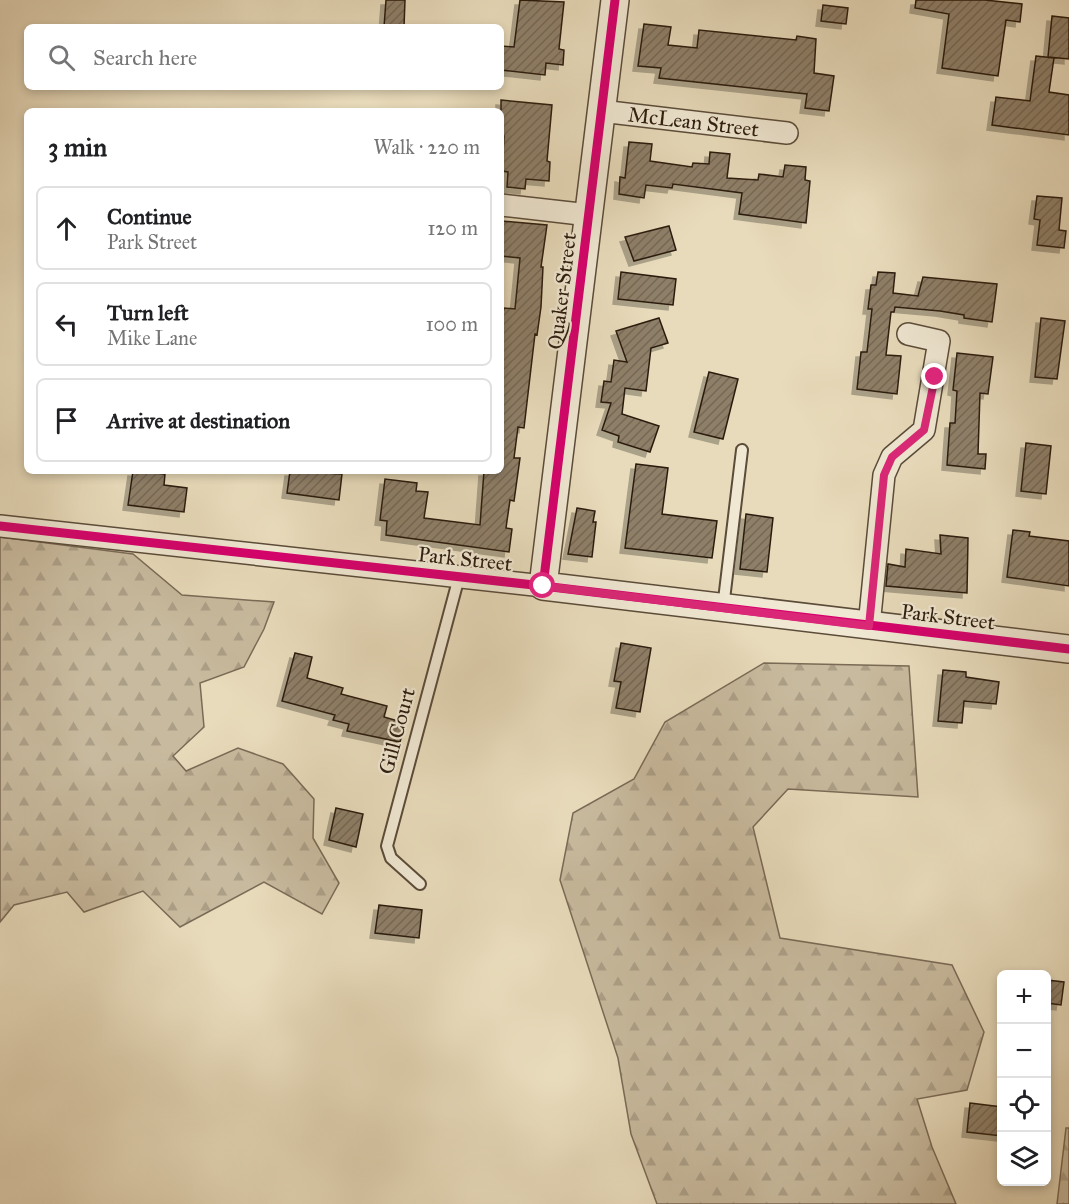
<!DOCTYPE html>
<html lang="en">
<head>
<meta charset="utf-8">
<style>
	:root { --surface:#fff; --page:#f6f6f6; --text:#202124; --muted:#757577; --line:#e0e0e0 }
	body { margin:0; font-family:"IM FELL Great Primer",serif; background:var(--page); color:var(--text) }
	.controls { position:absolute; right:18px; bottom:18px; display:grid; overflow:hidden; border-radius:9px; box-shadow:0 3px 9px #0003 }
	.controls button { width:54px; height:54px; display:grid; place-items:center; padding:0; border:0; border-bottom:2px solid var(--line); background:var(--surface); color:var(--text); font:30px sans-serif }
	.stop { position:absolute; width:18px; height:18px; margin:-14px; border:4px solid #db2777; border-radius:50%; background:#fff }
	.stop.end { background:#db2777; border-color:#fff; box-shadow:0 2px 6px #0008 }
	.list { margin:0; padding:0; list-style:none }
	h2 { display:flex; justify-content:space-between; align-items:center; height:78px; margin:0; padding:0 24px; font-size:26px }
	h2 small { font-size:20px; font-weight:400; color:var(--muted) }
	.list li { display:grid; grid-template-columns:39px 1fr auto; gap:18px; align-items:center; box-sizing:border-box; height:84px; margin:0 12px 12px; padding:0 12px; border:2px solid var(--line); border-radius:9px }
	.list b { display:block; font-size:22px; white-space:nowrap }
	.list p { margin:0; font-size:20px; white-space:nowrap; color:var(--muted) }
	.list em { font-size:20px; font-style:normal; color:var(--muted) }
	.icon { flex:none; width:33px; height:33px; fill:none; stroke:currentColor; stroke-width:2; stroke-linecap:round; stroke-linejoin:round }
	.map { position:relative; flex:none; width:1069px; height:1204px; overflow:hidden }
	.search { position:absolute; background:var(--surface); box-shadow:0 3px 9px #0003; left:24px; top:24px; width:480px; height:66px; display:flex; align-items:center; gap:15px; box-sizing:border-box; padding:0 21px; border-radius:9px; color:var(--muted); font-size:22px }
	.panel { position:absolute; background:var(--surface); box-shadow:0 3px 9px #0003; left:24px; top:108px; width:480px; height:366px; border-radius:9px }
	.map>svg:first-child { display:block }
	.forest { fill:url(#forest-firs); stroke:#7a6a56; stroke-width:1.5 }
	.building { fill:url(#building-hatch); stroke:#2c1b0e; stroke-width:1.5; filter:url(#shadow) }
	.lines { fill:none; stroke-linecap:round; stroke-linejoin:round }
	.service-casing { stroke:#5b4b39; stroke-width:14 }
	.minor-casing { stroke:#5b4b39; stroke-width:24 }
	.tertiary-casing { stroke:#5b4b39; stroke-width:30 }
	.service { stroke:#f0e8d3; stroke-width:10 }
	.minor { stroke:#f0e8d3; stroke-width:21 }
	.tertiary { stroke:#f0e8d3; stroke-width:27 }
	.cycleway-casing { stroke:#f0e8d3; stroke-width:13 }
	.cycleway { stroke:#d6006c; stroke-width:9 }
	.route { stroke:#db2777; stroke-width:8 }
	.labels { text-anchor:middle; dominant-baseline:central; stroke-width:4.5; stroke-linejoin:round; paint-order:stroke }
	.street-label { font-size:21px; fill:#2c1b0e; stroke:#f0e8d3 }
</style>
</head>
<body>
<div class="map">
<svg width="1069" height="1204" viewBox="0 0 1069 1204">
	<defs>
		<pattern id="forest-firs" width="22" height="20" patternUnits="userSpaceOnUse" patternTransform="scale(1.5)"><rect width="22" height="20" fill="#c8ba9e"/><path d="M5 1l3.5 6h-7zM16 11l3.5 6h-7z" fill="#ac9f87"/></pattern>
		<pattern id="building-hatch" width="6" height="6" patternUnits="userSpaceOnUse" patternTransform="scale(1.5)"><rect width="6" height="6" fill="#8e7f68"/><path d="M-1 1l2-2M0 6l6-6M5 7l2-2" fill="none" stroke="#746754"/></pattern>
		<filter id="shadow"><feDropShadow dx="-5" dy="5" stdDeviation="0" flood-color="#0004"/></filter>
	</defs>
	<rect width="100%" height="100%" fill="#e8dbbb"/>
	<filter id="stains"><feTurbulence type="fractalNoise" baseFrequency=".00333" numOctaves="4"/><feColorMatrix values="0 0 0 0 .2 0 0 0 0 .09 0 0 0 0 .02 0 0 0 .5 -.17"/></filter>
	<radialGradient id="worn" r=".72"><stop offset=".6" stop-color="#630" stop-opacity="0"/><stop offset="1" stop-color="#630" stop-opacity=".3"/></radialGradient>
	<path class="forest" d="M0 537 133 554 182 595 274 602 264 629 244 667 200 683 204 727 173 756 186 771 238 748 283 764 314 799 313 838 339 883 322 914 264 882 180 927 143 891 84 912 67 892 14 905 0 922Z
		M764 663 909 666 918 797 788 789 753 827 780 938 952 965 984 1032 967 1090 917 1099 932 1147 956 1204H657L631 1134 618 1058 560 880 573 813 634 779 665 722Z
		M1066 1128H1069V1204H1057Z"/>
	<path class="building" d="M386 0H405L404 27H384Z
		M520 0 564 2 559 49 564 50 563 65 546 63 545 75 501 70V46L514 47Z
		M916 0H985L1022 4 1020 22 1006 20 998 76 942 68 949 14 915 8Z
		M823 5 848 8 846 24 821 21Z
		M1052 16 1069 18V59L1048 57Z
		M644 24 671 27 668 45 697 48 699 30 796 40 797 36 816 39 814 73 834 76 829 111 805 108 807 94 659 78 661 68 638 66Z
		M1036 56 1054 58 1049 92 1069 95V135L992 125 996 97 1030 101Z
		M501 100 552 105 547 161 550 162 549 181 526 179 525 189 507 187 508 172 502 171 504 136H501Z
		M629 142 652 144 650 161 692 167 693 163 709 164 710 152 730 154 727 178 758 180 759 174 783 177 785 165 806 167 805 180 810 181 806 223 739 214 742 193 673 184 672 188 646 185 644 198 619 194 620 177 625 178Z
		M1037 196 1062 198 1059 230 1066 231 1064 248 1037 245 1040 220 1034 219Z
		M501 221 547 225 541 267H543L541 307 537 335 535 334 524 428 518 427 514 458H520L514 501 510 500 506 528 512 529 509 552 386 535 387 521 380 520 385 479 417 483 416 491 428 492 424 518 480 525 484 471H501V321L504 308 515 309 520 258 501 256Z
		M669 226 676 250 634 261 625 237Z
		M621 272 676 279 673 305 618 299Z
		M878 272 895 273 893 293 918 296 923 277 997 284 992 322 964 318V315L940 311 895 307 894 312H891L886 355 901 356 897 394 857 389 861 352H867L872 309H868L871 285H876Z
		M659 318 668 343 651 348 646 391 625 388 622 414 659 426 650 452 618 442 619 436 602 430 611 403 601 402 604 381 611 382 614 360 627 362 616 331Z
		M1041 318 1065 321 1057 379 1035 377Z
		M957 353 993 357 988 394 980 393 978 454H986L985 469 947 465 950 423H955L957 391 953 390Z
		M709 372 738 379 723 439 694 432Z
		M1026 443 1051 446 1046 494 1021 491Z
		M636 464 668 468 662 514 717 521 712 558 625 548Z
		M133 471 165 474 164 485 187 488 184 512 128 505Z
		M290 471 342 474 339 500 287 493Z
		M577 508 595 511 593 522H596L592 557 568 554Z
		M746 514 773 518 767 572 740 569Z
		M1013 530 1030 532 1029 536 1069 541V586L1007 577Z
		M940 535 968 538 967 593 886 586 888 564 905 567 906 549 941 554Z
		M621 643 651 648 640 712 616 708 621 682 614 681Z
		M295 653 312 657 307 678 343 688 341 694 387 706 384 717 405 723 400 742 347 731 349 724 333 720 335 715 282 701Z
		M943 670 966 672V677L999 682 996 704 964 701 962 723 938 721Z
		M336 808 363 814 356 847 329 840Z
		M379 905 422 910 419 938 375 933Z
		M1047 980 1064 982 1061 1005 1047 1003Z
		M970 1103 1002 1107V1136L967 1132Z"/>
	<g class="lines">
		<defs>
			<path id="service" d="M723 608 742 450
				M420 884 391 858 387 846 459 577"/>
			<g id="minor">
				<path id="s1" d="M601 111 787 133"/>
				<path d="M501 205 589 215"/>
				<path d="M0 526 543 586"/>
				<path d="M869 626 884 475 892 457 924 430 939 341 908 334"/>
			</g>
			<path id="tertiary" d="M615 0 543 586 1069 649"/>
		</defs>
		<use href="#service" class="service-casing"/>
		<use href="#minor" class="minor-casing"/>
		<use href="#tertiary" class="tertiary-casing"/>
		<use href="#service" class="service"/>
		<use href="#minor" class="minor"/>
		<use href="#tertiary" class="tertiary"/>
		<defs>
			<path id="cycleway" d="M0 526 543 586 1069 649
				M543 586 615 0"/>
		</defs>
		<use href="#cycleway" class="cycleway-casing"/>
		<use href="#cycleway" class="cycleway"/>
	</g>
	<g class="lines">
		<path class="route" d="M543 586 869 626 884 475 892 457 924 430 935 377"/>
	</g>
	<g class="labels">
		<g class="street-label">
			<text stroke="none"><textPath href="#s1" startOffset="93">McLean Street</textPath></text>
			<text transform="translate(562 291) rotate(-83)">Quaker Street</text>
			<text transform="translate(465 559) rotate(6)">Park Street</text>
			<text transform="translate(948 617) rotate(7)">Park Street</text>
			<text transform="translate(397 731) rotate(-75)">Gill Court</text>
		</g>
	</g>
	<rect width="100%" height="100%" filter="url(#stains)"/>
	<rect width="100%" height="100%" fill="url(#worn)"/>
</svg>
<div class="controls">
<button>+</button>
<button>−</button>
<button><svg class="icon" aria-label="locate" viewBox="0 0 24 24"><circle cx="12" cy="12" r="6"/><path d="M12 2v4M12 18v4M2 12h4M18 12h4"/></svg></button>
<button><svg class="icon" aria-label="layers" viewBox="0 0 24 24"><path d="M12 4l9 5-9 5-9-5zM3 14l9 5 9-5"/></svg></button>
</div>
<div class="stop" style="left:543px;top:586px"></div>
<div class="stop end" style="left:935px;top:377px"></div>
<div class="search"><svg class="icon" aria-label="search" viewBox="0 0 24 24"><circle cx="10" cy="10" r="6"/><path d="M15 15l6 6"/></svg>Search here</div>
<section class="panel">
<h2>3 min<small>Walk · 220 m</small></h2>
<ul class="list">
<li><svg class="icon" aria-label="ahead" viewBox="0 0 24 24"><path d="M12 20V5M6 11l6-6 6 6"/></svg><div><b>Continue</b><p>Park Street</p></div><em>120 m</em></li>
<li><svg class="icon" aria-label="left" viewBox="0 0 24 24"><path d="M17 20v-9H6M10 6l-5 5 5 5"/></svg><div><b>Turn left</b><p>Mike Lane</p></div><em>100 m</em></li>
<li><svg class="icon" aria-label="arrive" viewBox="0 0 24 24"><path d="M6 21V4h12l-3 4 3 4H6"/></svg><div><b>Arrive at destination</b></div></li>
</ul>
</section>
</div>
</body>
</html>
